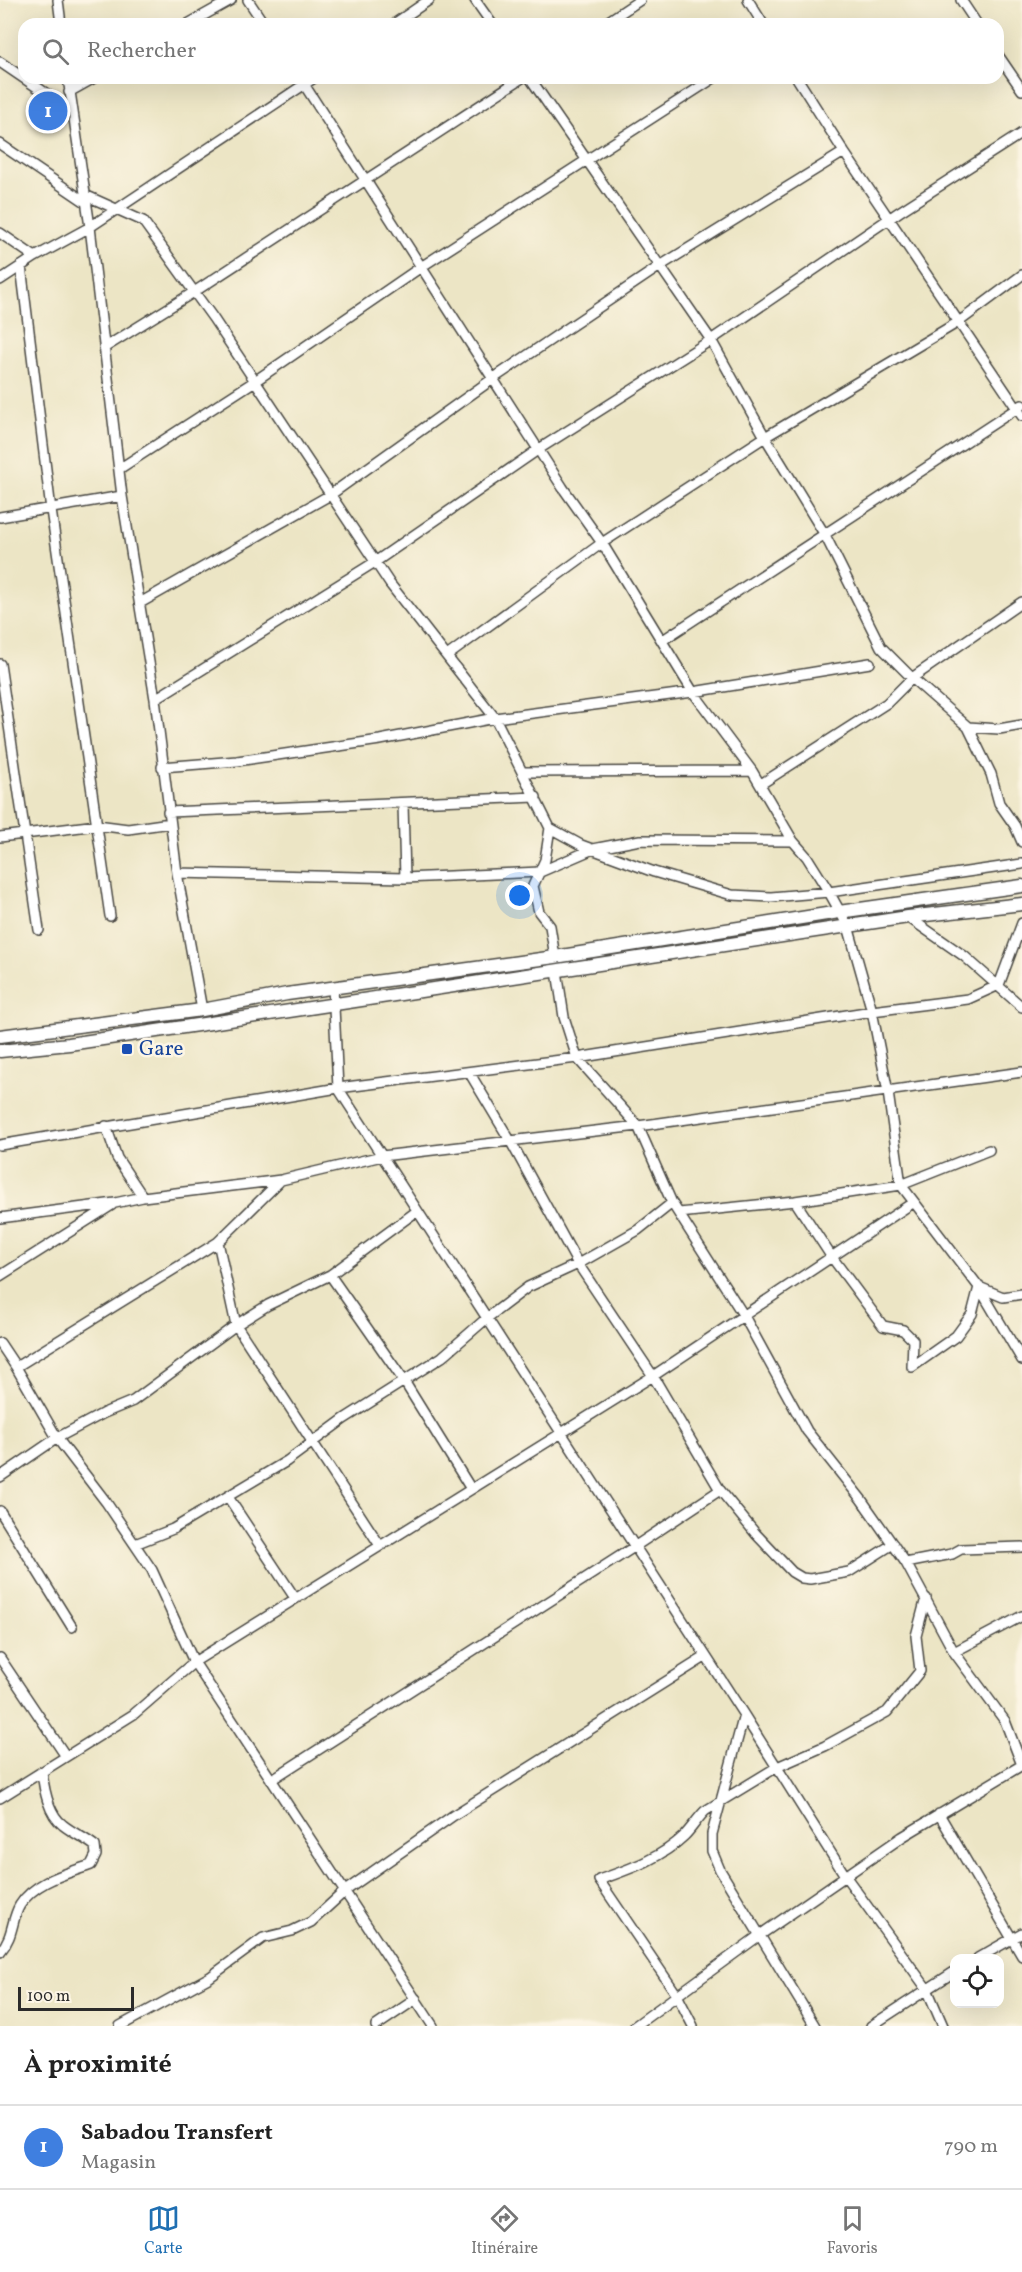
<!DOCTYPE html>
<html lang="fr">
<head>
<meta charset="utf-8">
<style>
	:root { --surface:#fff; --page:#f6f6f6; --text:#222; --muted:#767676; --line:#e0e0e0; --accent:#1f6fb2 }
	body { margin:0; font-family:Vollkorn,serif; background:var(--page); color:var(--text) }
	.controls { position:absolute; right:18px; bottom:18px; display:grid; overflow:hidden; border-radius:12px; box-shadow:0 6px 24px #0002 }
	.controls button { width:54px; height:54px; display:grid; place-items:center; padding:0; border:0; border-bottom:2px solid var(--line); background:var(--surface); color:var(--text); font:30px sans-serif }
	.scale { position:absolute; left:18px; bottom:15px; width:116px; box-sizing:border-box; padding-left:6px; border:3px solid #2b2b2b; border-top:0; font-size:16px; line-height:21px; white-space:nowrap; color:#2b2b2b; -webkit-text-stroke:4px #fcf5e5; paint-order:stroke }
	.you { position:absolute; left:520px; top:896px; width:21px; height:21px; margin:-15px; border:4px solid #fff; border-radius:50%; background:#1a73e8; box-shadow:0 0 0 9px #1a73e833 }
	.badge { display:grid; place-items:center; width:39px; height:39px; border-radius:50%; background:var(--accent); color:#fff; font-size:20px; font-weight:700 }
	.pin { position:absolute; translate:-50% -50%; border:3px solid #fff; box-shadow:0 2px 6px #0006 }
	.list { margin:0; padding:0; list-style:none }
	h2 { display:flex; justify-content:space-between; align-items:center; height:78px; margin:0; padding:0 24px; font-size:26px }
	h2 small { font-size:20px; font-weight:400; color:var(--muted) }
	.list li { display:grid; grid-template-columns:39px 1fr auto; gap:18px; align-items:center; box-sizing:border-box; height:84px; padding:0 24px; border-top:2px solid var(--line) }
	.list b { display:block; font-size:22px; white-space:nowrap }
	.list p { margin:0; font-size:20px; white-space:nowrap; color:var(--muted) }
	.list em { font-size:20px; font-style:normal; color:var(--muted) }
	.icon { flex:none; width:33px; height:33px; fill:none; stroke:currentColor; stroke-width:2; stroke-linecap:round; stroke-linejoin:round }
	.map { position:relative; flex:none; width:1022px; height:2026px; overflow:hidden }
	.search { position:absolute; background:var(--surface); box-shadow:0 6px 24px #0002; left:18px; right:18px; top:18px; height:66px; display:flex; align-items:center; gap:15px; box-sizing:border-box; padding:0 21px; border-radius:18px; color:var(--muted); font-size:22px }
	.sheet { height:162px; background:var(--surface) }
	nav { display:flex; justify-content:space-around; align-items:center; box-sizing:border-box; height:84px; border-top:2px solid var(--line); background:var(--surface); font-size:16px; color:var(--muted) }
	nav a { display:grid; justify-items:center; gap:3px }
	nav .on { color:var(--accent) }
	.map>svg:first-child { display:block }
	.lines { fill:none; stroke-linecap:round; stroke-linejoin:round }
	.street-casing { stroke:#484742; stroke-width:12 }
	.secondary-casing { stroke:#484742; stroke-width:15 }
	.street { stroke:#fff; stroke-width:9 }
	.secondary { stroke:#fff; stroke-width:12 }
	.transit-dot { fill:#1a4fb4; stroke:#fcf5e5; stroke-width:2 }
	.labels { text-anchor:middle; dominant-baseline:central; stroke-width:5; stroke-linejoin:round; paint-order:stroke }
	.transit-label { font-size:21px; fill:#164399; stroke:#fcf5e5; text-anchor:start }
</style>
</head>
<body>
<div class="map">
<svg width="1022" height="2026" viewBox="0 0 1022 2026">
	<rect width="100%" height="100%" fill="#fcf5e5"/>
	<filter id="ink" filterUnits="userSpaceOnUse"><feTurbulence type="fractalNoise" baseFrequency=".0167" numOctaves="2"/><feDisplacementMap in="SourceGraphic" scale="12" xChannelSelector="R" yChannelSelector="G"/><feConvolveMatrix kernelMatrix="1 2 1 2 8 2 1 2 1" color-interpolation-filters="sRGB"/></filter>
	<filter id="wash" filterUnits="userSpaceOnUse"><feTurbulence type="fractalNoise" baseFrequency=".008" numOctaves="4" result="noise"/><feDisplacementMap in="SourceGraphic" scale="24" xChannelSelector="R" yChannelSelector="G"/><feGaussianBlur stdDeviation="1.35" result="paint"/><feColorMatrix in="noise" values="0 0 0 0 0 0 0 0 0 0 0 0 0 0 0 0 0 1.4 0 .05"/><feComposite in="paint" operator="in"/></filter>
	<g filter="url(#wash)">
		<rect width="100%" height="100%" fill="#ece5c5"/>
	</g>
	<g filter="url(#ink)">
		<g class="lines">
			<defs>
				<path id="street" d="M58 0 61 24
					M248 0 264 24
					M475 0 492 24
					M748 0 763 24
					M961 0 977 24
					M188 24 231 0
					M394 24 429 0
					M604 24 640 0
					M998 55 1022 90
					M0 62 72 111
					M68 78 90 227 122 496 155 699 177 873 202 1010
					M300 78 563 488 602 543 693 692 752 771 793 841 807 857 829 892 848 926 872 1011 888 1092 901 1185 979 1287 1003 1297 1022 1294
					M530 78 711 340 765 437 825 535 881 647 912 678 968 727 991 774 999 803 1015 826 1022 842
					M797 78 844 152 1022 416
					M69 92 94 78
					M0 144 87 203
					M85 195 143 221 213 318 390 584 495 718 550 828 545 860 533 886 539 912 550 926 555 957
					M0 233 35 257
					M21 266 51 510 110 916
					M0 280 35 257 90 227 314 78
					M104 348 194 292 522 78
					M119 469 255 381 421 267 714 78
					M0 517 122 496
					M140 603 330 495 494 378 660 266 844 152
					M663 640 1022 405
					M447 656 602 543 765 437 960 321 1022 275
					M0 664 39 930
					M155 699 375 562 539 449 711 340 899 212 1022 133
					M968 727 999 729 1022 725
					M162 767 237 761 380 740 495 718 693 692 870 663
					M523 772 752 771
					M761 784 887 703 912 678 1022 602
					M403 804 405 878
					M168 812 536 797
					M550 828 581 845 654 872 732 895 771 897 829 892 1022 864
					M0 837 97 825 128 829 170 823
					M177 873 405 878 540 872 593 849 640 840 793 841
					M908 917 964 956 1022 1007
					M557 971 564 1017 577 1058 638 1126 672 1203 744 1316 807 1431 861 1499 906 1563 954 1652 1005 1721 1022 1765
					M333 987 338 1088 744 1715 846 1877 927 1989 943 2026
					M469 1072 511 1142 578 1264 653 1376 720 1490 756 1534 792 1572 802 1578 810 1579 849 1572 893 1544
					M106 1126 117 1158 143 1197
					M0 1145 338 1088 577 1058 872 1011 968 999 999 985 1022 923
					M795 1201 831 1256 883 1326 903 1330 913 1340 912 1367
					M679 1213 795 1201 901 1185 989 1150
					M0 1218 115 1203 143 1197 281 1180 382 1156 638 1126 1022 1072
					M218 1242 236 1325 379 1544
					M330 1275 404 1381 471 1489
					M0 1276 112 1205
					M979 1287 1022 1360
					M0 1343 16 1367 57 1438 106 1502 152 1570 194 1662 433 2026
					M16 1367 218 1242 281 1180
					M912 1367 956 1336 972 1314 979 1287
					M0 1477 57 1438 104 1413 133 1401 236 1325 268 1305 330 1275 417 1211
					M228 1497 295 1598
					M0 1511 72 1627
					M135 1544 173 1529 287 1461 344 1419 442 1357 487 1318 528 1287 578 1264 638 1230 672 1203
					M906 1563 952 1554 961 1549 1022 1547
					M954 1652 1022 1616
					M0 1658 65 1755
					M744 1715 712 1834V1851L720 1870 815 2026
					M271 1780 634 1547 720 1490
					M0 1798 134 1714 194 1662 653 1376 914 1202
					M939 1814 1022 1956
					M0 1952C14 1936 11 1920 20 1905 35 1881 66 1874 91 1865L96 1855 95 1846C85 1838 73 1833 63 1825 48 1814 44 1789 42 1772
					M978 1958 1022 1933
					M120 2026 210 1977 263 1938 292 1931 311 1922 345 1891 454 1815 705 1657
					M376 2026 416 1999
					M635 2026 760 1935 902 1837 1022 1765
					M693 2026 677 1995 599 1880C629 1869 660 1859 684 1836 692 1828 697 1819 705 1811L777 1767 825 1746 887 1712 920 1671 916 1636 926 1598
					M871 2026 954 1972"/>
				<path id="secondary" d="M0 1036 202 1010 287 994 555 957 839 912 1022 886
					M0 1051 69 1044 204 1024 908 917 1022 904"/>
			</defs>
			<use href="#street" class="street-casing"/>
			<use href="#secondary" class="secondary-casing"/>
			<use href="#street" class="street"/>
			<use href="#secondary" class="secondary"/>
		</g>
	</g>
	<rect class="transit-dot" x="121" y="1043" width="12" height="12" rx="3"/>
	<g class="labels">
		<g class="transit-label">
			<text x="139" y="1049">Gare</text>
		</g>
	</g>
</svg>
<div class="controls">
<button><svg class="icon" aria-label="locate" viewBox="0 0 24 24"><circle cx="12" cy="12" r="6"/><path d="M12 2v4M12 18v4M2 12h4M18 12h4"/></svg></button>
</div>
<div class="scale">100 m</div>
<div class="you"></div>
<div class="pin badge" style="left:48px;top:111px;background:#3f7fe0">1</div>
<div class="search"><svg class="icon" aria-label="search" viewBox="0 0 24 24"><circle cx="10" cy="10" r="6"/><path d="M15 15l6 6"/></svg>Rechercher</div>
</div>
<section class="sheet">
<h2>À proximité<small></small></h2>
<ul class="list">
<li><span class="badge" style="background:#3f7fe0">1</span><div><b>Sabadou Transfert</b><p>Magasin</p></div><em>790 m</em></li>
</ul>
</section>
<nav>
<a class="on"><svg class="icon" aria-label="map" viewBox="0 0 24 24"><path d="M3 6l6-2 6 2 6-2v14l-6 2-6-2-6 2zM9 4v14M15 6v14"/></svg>Carte</a>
<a><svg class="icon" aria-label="directions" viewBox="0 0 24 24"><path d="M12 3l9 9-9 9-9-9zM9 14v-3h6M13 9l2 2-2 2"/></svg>Itinéraire</a>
<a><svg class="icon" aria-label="saved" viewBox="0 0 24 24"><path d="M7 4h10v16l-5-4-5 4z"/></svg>Favoris</a>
</nav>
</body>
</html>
